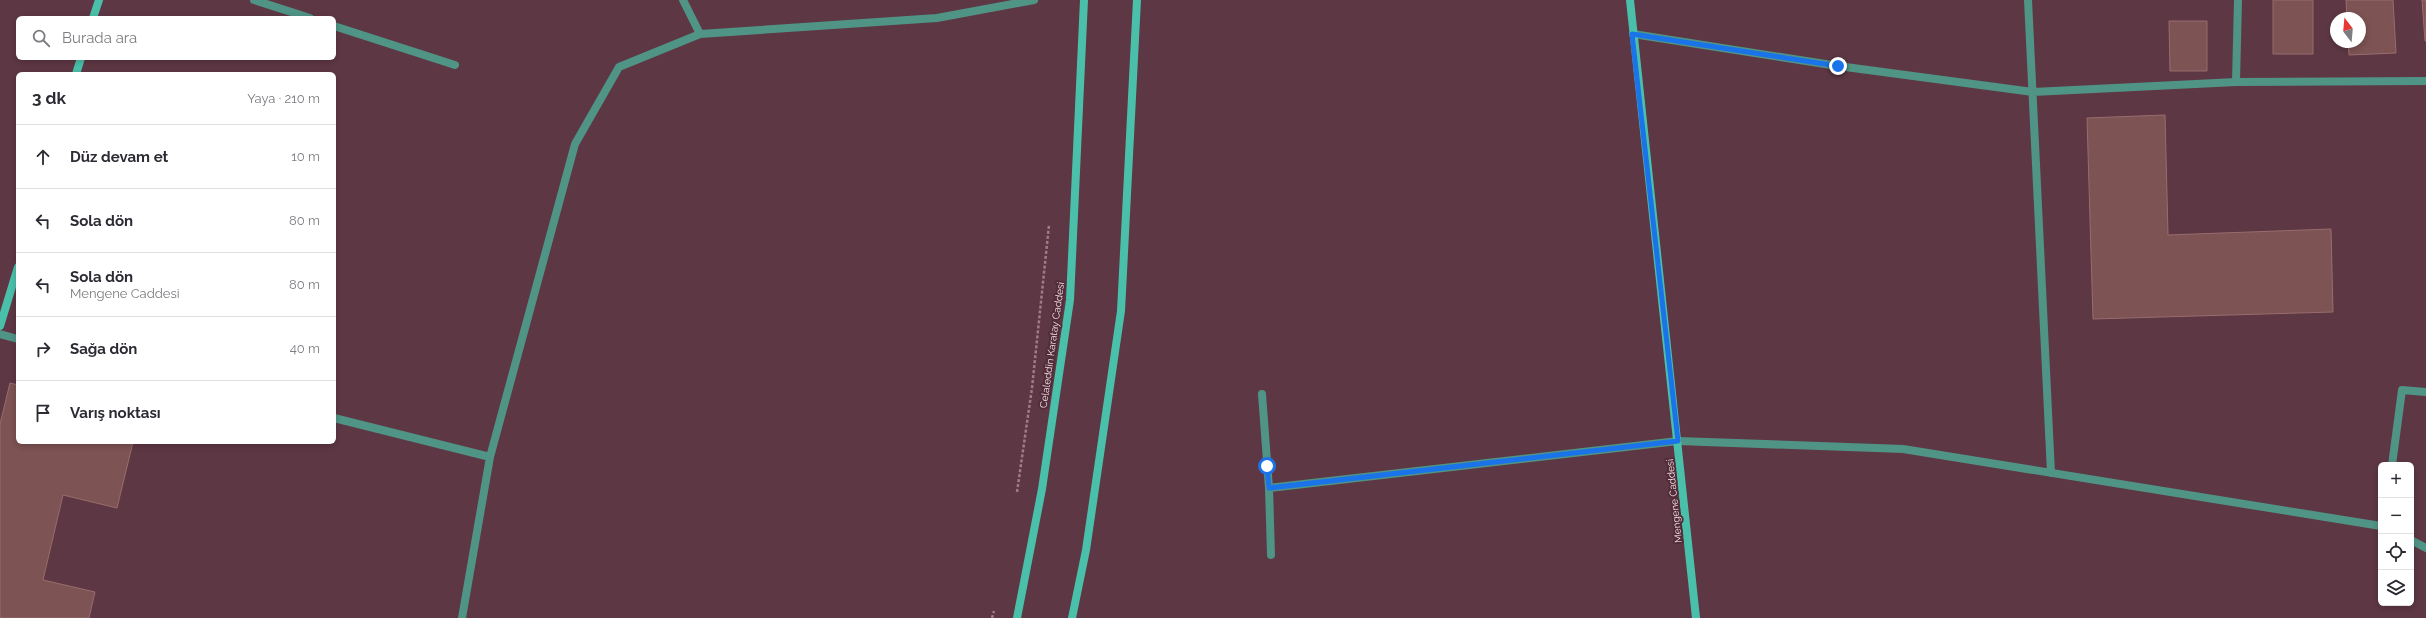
<!DOCTYPE html>
<html lang="tr">
<head>
<meta charset="utf-8">
<style>
	:root { --surface:#fff; --page:#f2f2f3; --text:#2b2b33; --muted:#7c7c81; --line:#e1e1e2 }
	body { margin:0; font-family:Raleway,sans-serif; background:var(--page); color:var(--text) }
	.controls { position:absolute; right:12px; bottom:12px; display:grid; overflow:hidden; border-radius:6px; box-shadow:0 2px 6px #0003 }
	.controls button { width:36px; height:36px; display:grid; place-items:center; padding:0; border:0; border-bottom:1px solid var(--line); background:var(--surface); color:var(--text); font:20px sans-serif }
	.compass { position:absolute; left:2330px; top:12px; width:36px; height:36px; border-radius:50%; background:var(--surface); box-shadow:0 2px 6px #0003; rotate:344deg }
	.stop { position:absolute; width:12px; height:12px; margin:-9px; border:3px solid #1a73e8; border-radius:50%; background:#fff }
	.stop.end { background:#1a73e8; border-color:#fff; box-shadow:0 1px 4px #0008 }
	.list { margin:0; padding:0; list-style:none }
	h2 { display:flex; justify-content:space-between; align-items:center; height:52px; margin:0; padding:0 16px; font-size:17px }
	h2 small { font-size:13px; font-weight:400; color:var(--muted) }
	.list li { display:grid; grid-template-columns:26px 1fr auto; gap:12px; align-items:center; box-sizing:border-box; height:64px; padding:0 16px; border-top:1px solid var(--line) }
	.list b { display:block; font-size:15px; white-space:nowrap }
	.list p { margin:0; font-size:13px; white-space:nowrap; color:var(--muted) }
	.list em { font-size:13px; font-style:normal; color:var(--muted) }
	.icon { flex:none; width:22px; height:22px; fill:none; stroke:currentColor; stroke-width:2; stroke-linecap:round; stroke-linejoin:round }
	.map { position:relative; flex:none; width:2426px; height:618px; overflow:hidden }
	.search { position:absolute; background:var(--surface); box-shadow:0 2px 6px #0003; left:16px; top:16px; width:320px; height:44px; display:flex; align-items:center; gap:10px; box-sizing:border-box; padding:0 14px; border-radius:6px; color:var(--muted); font-size:15px }
	.panel { position:absolute; background:var(--surface); box-shadow:0 2px 6px #0003; left:16px; top:72px; width:320px; height:372px; border-radius:6px }
	.map>svg:first-child { display:block }
	.building { fill:#7d5353; stroke:#996d6d }
	.lines { fill:none; stroke-linecap:round; stroke-linejoin:round }
	.path { stroke:#9e7d88; stroke-width:2.5; stroke-dasharray:3 2; stroke-linecap:butt }
	.street { stroke:#509485; stroke-width:8 }
	.secondary { stroke:#4ac0aa; stroke-width:8 }
	.route { stroke:#1a73e8; stroke-width:5 }
	.labels { text-anchor:middle; dominant-baseline:central; stroke-width:4; stroke-linejoin:round; paint-order:stroke }
	.street-label { font-size:10px; fill:#fae2e9; stroke:#512c39 }
</style>
</head>
<body>
<div class="map">
<svg width="2426" height="618" viewBox="0 0 2426 618">
	<rect width="100%" height="100%" fill="#5d3744"/>
	<path class="building" d="M2273 0H2313V54H2273Z
		M2346 0H2393L2396 53 2349 55 2348 42H2360V18H2347Z
		M2422 0H2426V41H2425Z
		M2169 21H2207V71H2170Z
		M2165 115 2168 235 2331 229 2333 312 2093 319 2087 118Z
		M10 383 18 385V442H133L117 508 63 495 43 580 95 592 89 618H0V424Z"/>
	<g class="lines">
		<path class="path" d="M1017 492 1032 388 1049 225
			M992 618 994 611"/>
		<path class="street" d="M254 0 310 18
			M683 0 700 34
			M2028 0 2051 473
			M334 26 455 65
			M1633 34 1838 66 2033 92 2236 82 2426 81
			M2236 82 2238 0
			M0 334 18 339
			M1262 394 1269 488
			M334 418 490 457
			M2392 465 2402 390 2426 392
			M2411 540 2426 548
			M1271 555 1269 488 1678 441 1903 449 2381 526
			M462 618 490 457 575 144 619 67 700 34 937 18 1034 0"/>
		<path class="secondary" d="M1630 0 1696 618
			M93 18 99 0
			M76 74 81 58
			M0 326 18 267
			M1017 618 1042 489 1070 300 1084 0
			M1072 618 1086 550 1121 311 1137 0"/>
	</g>
	<g class="lines">
		<path class="route" d="M1267 466 1269 488 1678 441 1632 34 1838 66"/>
	</g>
	<g class="labels">
		<g class="street-label">
			<text transform="translate(1052 345) rotate(-82)">Celaleddin Karatay Caddesi</text>
			<text transform="translate(1674 501) rotate(-96)">Mengene Caddesi</text>
		</g>
	</g>
</svg>
<div class="controls">
<button>+</button>
<button>−</button>
<button><svg class="icon" aria-label="locate" viewBox="0 0 24 24"><circle cx="12" cy="12" r="6"/><path d="M12 2v4M12 18v4M2 12h4M18 12h4"/></svg></button>
<button><svg class="icon" aria-label="layers" viewBox="0 0 24 24"><path d="M12 4l9 5-9 5-9-5zM3 14l9 5 9-5"/></svg></button>
</div>
<svg class="compass" viewBox="-18 -18 36 36"><path d="M0-13l5 13h-10z" fill="#e53935"/><path d="M0 13l5-13h-10z" fill="#7c7c81"/></svg>
<div class="stop" style="left:1267px;top:466px"></div>
<div class="stop end" style="left:1838px;top:66px"></div>
<div class="search"><svg class="icon" aria-label="search" viewBox="0 0 24 24"><circle cx="10" cy="10" r="6"/><path d="M15 15l6 6"/></svg>Burada ara</div>
<section class="panel">
<h2>3 dk<small>Yaya · 210 m</small></h2>
<ul class="list">
<li><svg class="icon" aria-label="ahead" viewBox="0 0 24 24"><path d="M12 20V5M6 11l6-6 6 6"/></svg><div><b>Düz devam et</b></div><em>10 m</em></li>
<li><svg class="icon" aria-label="left" viewBox="0 0 24 24"><path d="M17 20v-9H6M10 6l-5 5 5 5"/></svg><div><b>Sola dön</b></div><em>80 m</em></li>
<li><svg class="icon" aria-label="left" viewBox="0 0 24 24"><path d="M17 20v-9H6M10 6l-5 5 5 5"/></svg><div><b>Sola dön</b><p>Mengene Caddesi</p></div><em>80 m</em></li>
<li><svg class="icon" aria-label="right" viewBox="0 0 24 24"><path d="M7 20v-9h11M14 6l5 5-5 5"/></svg><div><b>Sağa dön</b></div><em>40 m</em></li>
<li><svg class="icon" aria-label="arrive" viewBox="0 0 24 24"><path d="M6 21V4h12l-3 4 3 4H6"/></svg><div><b>Varış noktası</b></div></li>
</ul>
</section>
</div>
</body>
</html>
